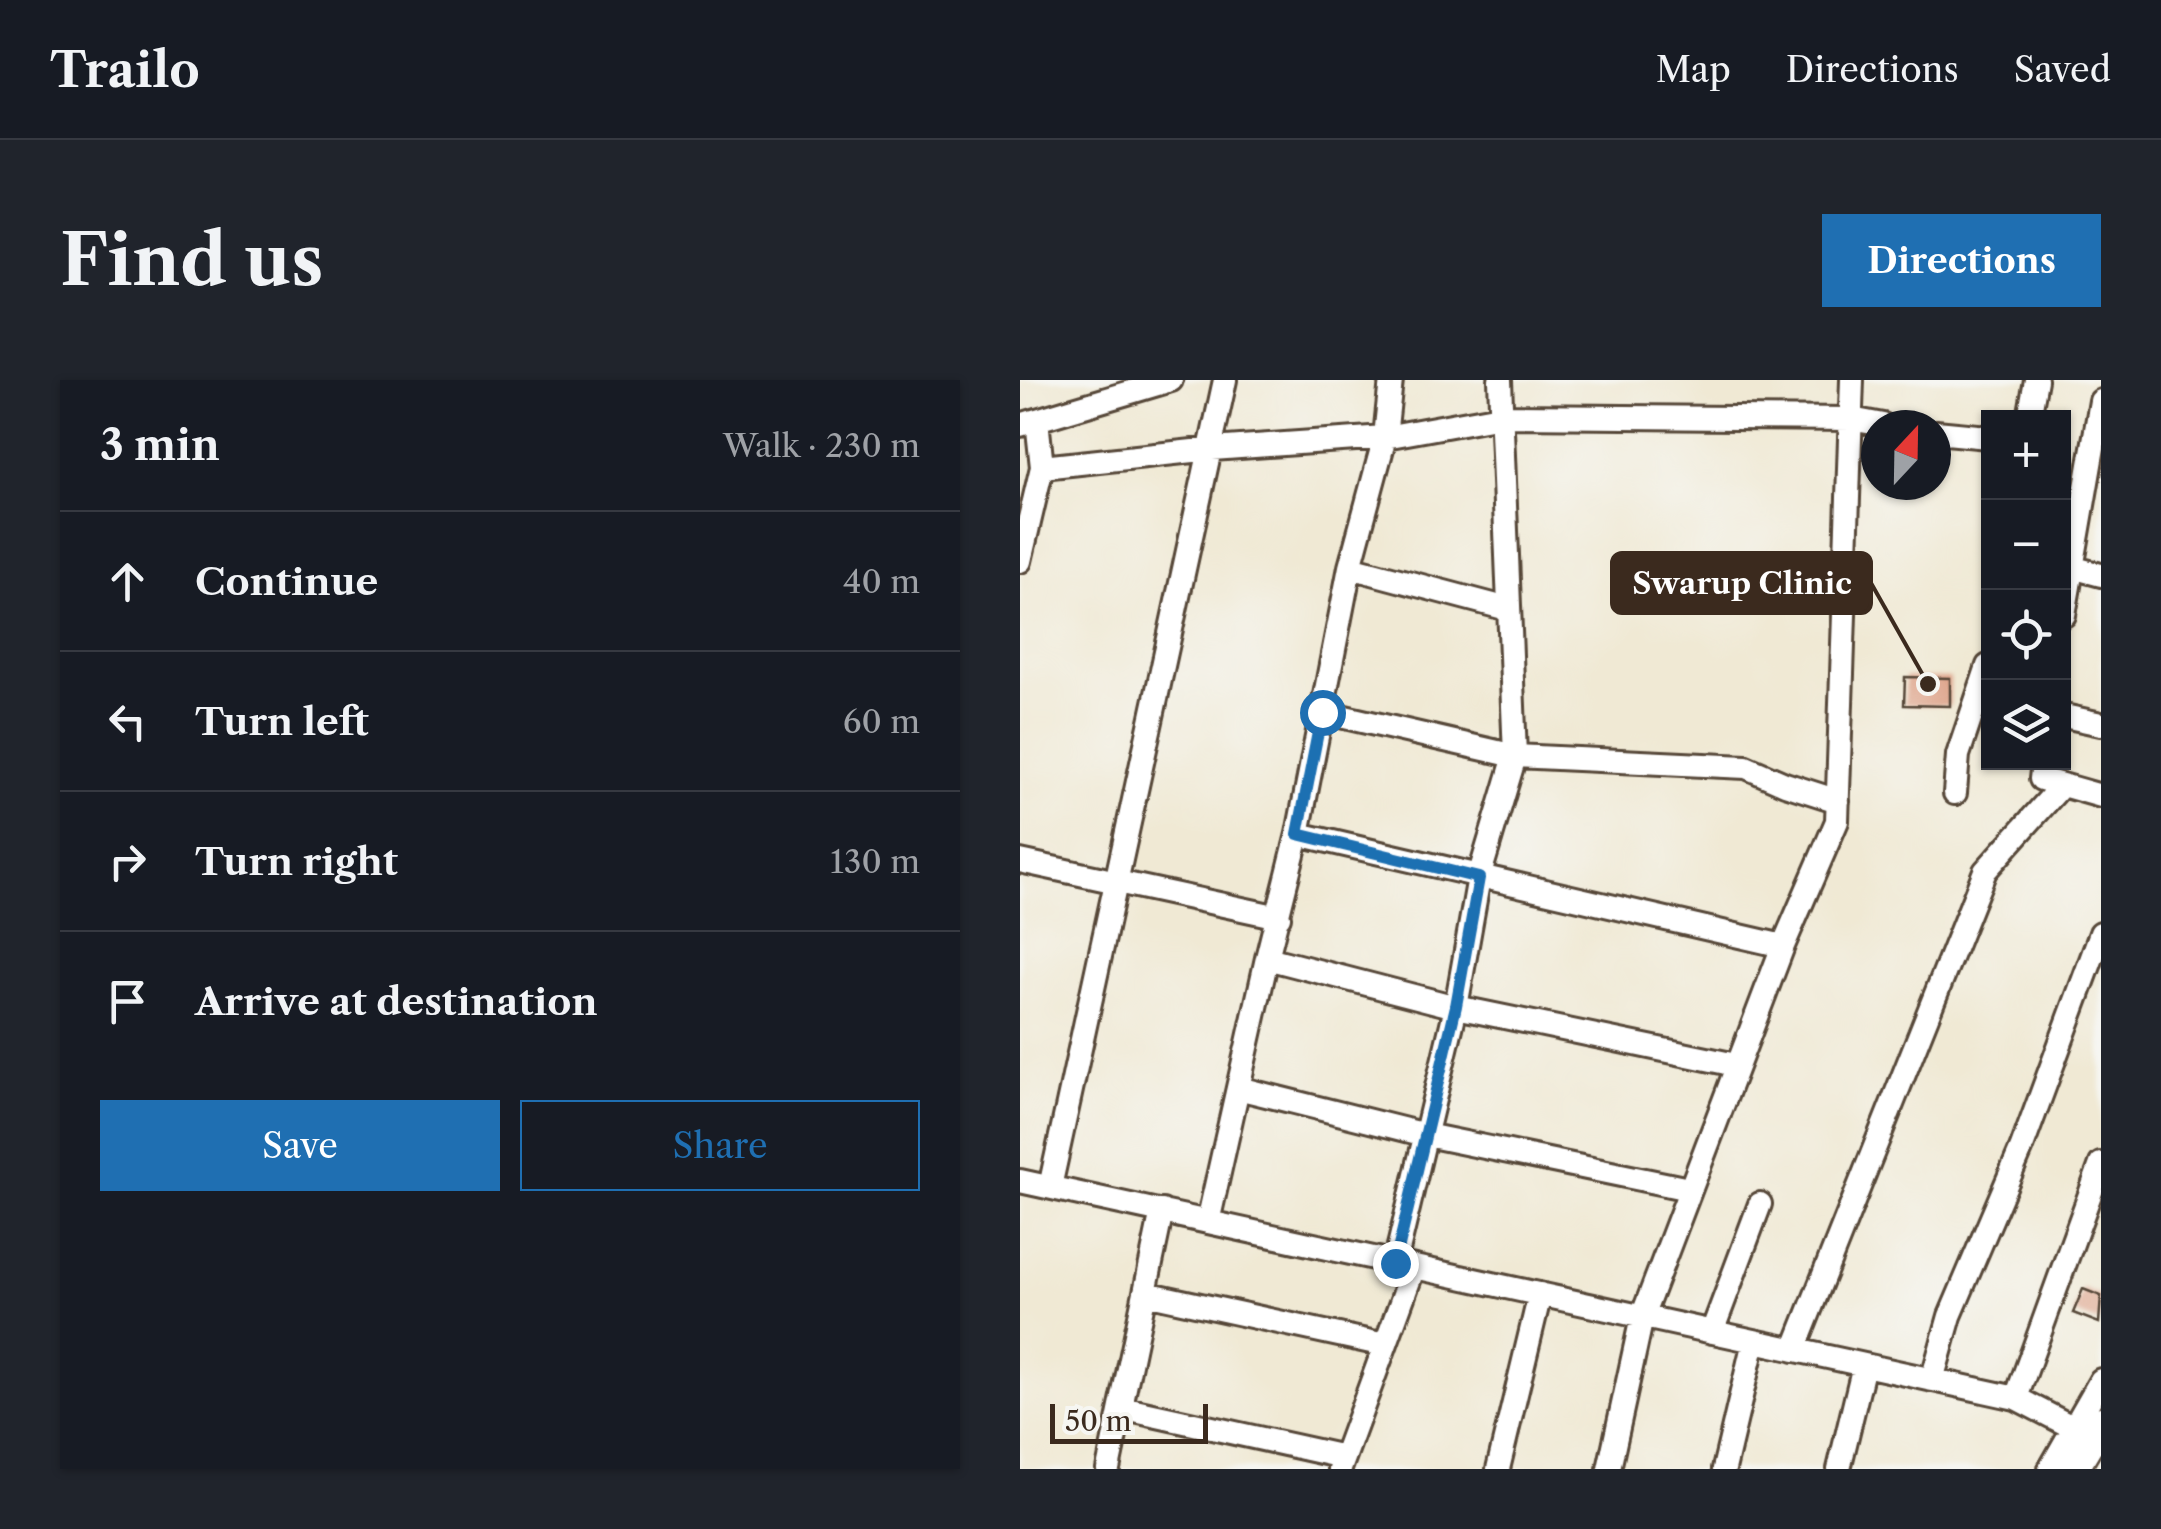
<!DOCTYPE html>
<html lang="en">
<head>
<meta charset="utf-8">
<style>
	:root { --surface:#171b24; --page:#20242c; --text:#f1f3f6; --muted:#9ea1a6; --line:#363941; --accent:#1f6fb2 }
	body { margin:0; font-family:"Libre Caslon Text",serif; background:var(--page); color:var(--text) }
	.controls { position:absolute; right:30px; top:30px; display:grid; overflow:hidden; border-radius:0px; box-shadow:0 2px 8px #0004 }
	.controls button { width:90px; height:90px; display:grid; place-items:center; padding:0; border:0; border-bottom:2px solid var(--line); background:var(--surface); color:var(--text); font:50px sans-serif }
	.compass { position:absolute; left:841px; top:30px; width:90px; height:90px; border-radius:50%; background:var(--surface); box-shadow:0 2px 8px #0004; rotate:22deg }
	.scale { position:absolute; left:30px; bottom:25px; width:158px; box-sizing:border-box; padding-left:10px; border:5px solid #3b2a1e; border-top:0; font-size:28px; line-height:35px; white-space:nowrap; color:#3b2a1e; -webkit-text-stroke:8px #f6f6f2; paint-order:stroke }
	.stop { position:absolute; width:30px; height:30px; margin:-22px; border:8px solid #1f6fb2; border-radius:50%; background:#fff }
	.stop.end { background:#1f6fb2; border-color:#fff; box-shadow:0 2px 10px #0008 }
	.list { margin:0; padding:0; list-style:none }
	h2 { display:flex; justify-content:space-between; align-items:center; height:130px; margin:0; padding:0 40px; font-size:42px }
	h2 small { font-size:32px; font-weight:400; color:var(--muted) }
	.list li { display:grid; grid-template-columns:65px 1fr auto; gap:30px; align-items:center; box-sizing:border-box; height:140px; padding:0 40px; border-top:2px solid var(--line) }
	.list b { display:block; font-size:38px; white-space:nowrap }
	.list em { font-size:32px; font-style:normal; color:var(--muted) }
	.actions { display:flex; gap:20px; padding:30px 40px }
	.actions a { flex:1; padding:22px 0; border:2px solid var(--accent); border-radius:0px; text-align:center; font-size:35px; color:var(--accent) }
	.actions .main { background:var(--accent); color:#fff }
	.icon { flex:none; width:55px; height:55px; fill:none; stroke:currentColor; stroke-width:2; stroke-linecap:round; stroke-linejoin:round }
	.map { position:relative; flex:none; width:1081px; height:1089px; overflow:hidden; border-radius:0px }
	header { display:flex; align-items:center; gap:60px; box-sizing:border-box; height:140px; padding:0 50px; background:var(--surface); border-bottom:2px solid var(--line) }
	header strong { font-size:48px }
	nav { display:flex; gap:55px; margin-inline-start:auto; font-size:35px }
	.intro { display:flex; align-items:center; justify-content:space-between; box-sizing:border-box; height:240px; padding:0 60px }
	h1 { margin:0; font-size:70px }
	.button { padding:25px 45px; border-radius:0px; background:var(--accent); color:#fff; font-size:35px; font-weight:700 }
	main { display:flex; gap:60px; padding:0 60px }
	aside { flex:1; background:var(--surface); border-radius:0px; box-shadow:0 2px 8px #0004 }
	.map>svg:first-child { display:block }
	.building { fill:#dda086 }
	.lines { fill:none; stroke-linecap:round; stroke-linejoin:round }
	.minor-casing { stroke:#564739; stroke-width:28 }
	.secondary-casing { stroke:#564739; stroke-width:35 }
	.minor { stroke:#fff; stroke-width:22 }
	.secondary { stroke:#fff; stroke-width:30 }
	.route { stroke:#1f6fb2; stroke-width:12 }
	.leader { fill:none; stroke:#3b2a1e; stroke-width:4 }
	.callout-dot { fill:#3b2a1e; stroke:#f6f6f2; stroke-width:4 }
	.callout { fill:#3b2a1e; stroke:#3b2a1e; stroke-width:4 }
	.callout-label { font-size:30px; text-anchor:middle; font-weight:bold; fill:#fff }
</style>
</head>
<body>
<header>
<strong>Trailo</strong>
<nav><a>Map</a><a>Directions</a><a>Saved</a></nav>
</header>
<div class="intro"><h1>Find us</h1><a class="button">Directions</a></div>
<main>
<aside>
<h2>3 min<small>Walk · 230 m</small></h2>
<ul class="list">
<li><svg class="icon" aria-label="ahead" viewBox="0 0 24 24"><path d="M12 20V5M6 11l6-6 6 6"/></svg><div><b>Continue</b></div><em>40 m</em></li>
<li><svg class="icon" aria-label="left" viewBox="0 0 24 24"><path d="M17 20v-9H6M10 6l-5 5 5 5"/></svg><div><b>Turn left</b></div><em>60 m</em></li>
<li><svg class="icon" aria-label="right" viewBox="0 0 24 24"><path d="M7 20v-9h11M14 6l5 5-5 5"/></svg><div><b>Turn right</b></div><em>130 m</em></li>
<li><svg class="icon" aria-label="arrive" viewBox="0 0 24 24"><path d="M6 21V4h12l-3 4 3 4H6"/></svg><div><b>Arrive at destination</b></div></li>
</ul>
<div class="actions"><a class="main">Save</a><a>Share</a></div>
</aside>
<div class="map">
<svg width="1081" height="1089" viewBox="0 0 1081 1089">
	<rect width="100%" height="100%" fill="#f6f6f2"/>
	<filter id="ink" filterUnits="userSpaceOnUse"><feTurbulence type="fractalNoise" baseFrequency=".01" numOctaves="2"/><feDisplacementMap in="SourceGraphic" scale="20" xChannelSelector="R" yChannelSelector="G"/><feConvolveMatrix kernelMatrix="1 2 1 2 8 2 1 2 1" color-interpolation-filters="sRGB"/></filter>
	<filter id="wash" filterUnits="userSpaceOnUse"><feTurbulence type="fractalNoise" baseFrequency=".0048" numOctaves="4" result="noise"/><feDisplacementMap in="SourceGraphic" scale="40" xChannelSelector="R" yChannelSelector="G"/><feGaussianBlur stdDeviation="2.25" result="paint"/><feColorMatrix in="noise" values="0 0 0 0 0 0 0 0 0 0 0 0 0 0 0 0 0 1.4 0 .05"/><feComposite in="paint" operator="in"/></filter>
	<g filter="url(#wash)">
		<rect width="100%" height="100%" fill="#f0e9d4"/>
		<g id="blocks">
			<path class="building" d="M885 297 930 298V326L884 325Z
				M1063 909 1081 916 1079 943 1053 933Z"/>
		</g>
	</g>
	<g filter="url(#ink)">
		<use href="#blocks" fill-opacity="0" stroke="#564739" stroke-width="2.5"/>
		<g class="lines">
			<defs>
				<path id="minor" d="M1009 38 1016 0
					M0 45 151 0
					M916 52 968 57
					M22 87 192 69 365 57 481 36 831 39 863 45
					M0 181 22 87 17 40
					M1044 185 1081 195
					M330 187 488 229
					M1044 235 1081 21
					M303 332 495 376 726 387 765 404 818 421
					M1044 336 1081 344
					M1023 382 1021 399 1081 416
					M935 413 938 375 968 286
					M278 454 763 566
					M0 481 259 537
					M247 578 436 627 716 685
					M218 708 406 755 669 809
					M0 801 996 1018 1054 1048
					M30 807 205 0
					M188 842 247 578 278 454 330 187 365 57 371 0
					M375 883 436 627 459 497 495 376 480 0
					M125 913 365 965
					M692 952 740 824
					M774 970 965 491 1042 405
					M912 1000 930 936 1002 767 1081 553
					M996 1018 1081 784
					M101 1028 324 1077
					M88 1089 142 831
					M320 1089 394 887
					M478 1089 520 914
					M589 1089 622 937 763 566 817 441 832 0
					M704 1089 734 961
					M819 1089 844 985
					M1030 1089 1081 1000"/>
				<path id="secondary" d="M1053 1089 1081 1042"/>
			</defs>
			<use href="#minor" class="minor-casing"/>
			<use href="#secondary" class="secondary-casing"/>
			<use href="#minor" class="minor"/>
			<use href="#secondary" class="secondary"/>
		</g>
	</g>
	<g class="lines" filter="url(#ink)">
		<path class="route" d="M302 332 278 454 459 498 436 626 375 883"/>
	</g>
	<path class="leader" d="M908 304L851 203"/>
	<circle class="callout-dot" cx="908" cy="304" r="10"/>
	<rect class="callout" x="592" y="173" width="259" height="60" rx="10"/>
	<g class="callout-label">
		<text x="722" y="214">Swarup Clinic</text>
	</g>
</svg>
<div class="controls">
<button>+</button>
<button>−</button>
<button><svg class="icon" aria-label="locate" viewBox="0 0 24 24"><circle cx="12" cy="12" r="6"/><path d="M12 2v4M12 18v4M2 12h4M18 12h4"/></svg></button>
<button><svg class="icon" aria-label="layers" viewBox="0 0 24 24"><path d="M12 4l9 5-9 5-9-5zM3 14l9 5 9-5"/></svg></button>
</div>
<svg class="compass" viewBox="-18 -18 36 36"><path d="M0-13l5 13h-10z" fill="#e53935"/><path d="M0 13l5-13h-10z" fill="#9ea1a6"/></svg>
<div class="scale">50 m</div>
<div class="stop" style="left:302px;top:332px"></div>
<div class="stop end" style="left:375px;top:883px"></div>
</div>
</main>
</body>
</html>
